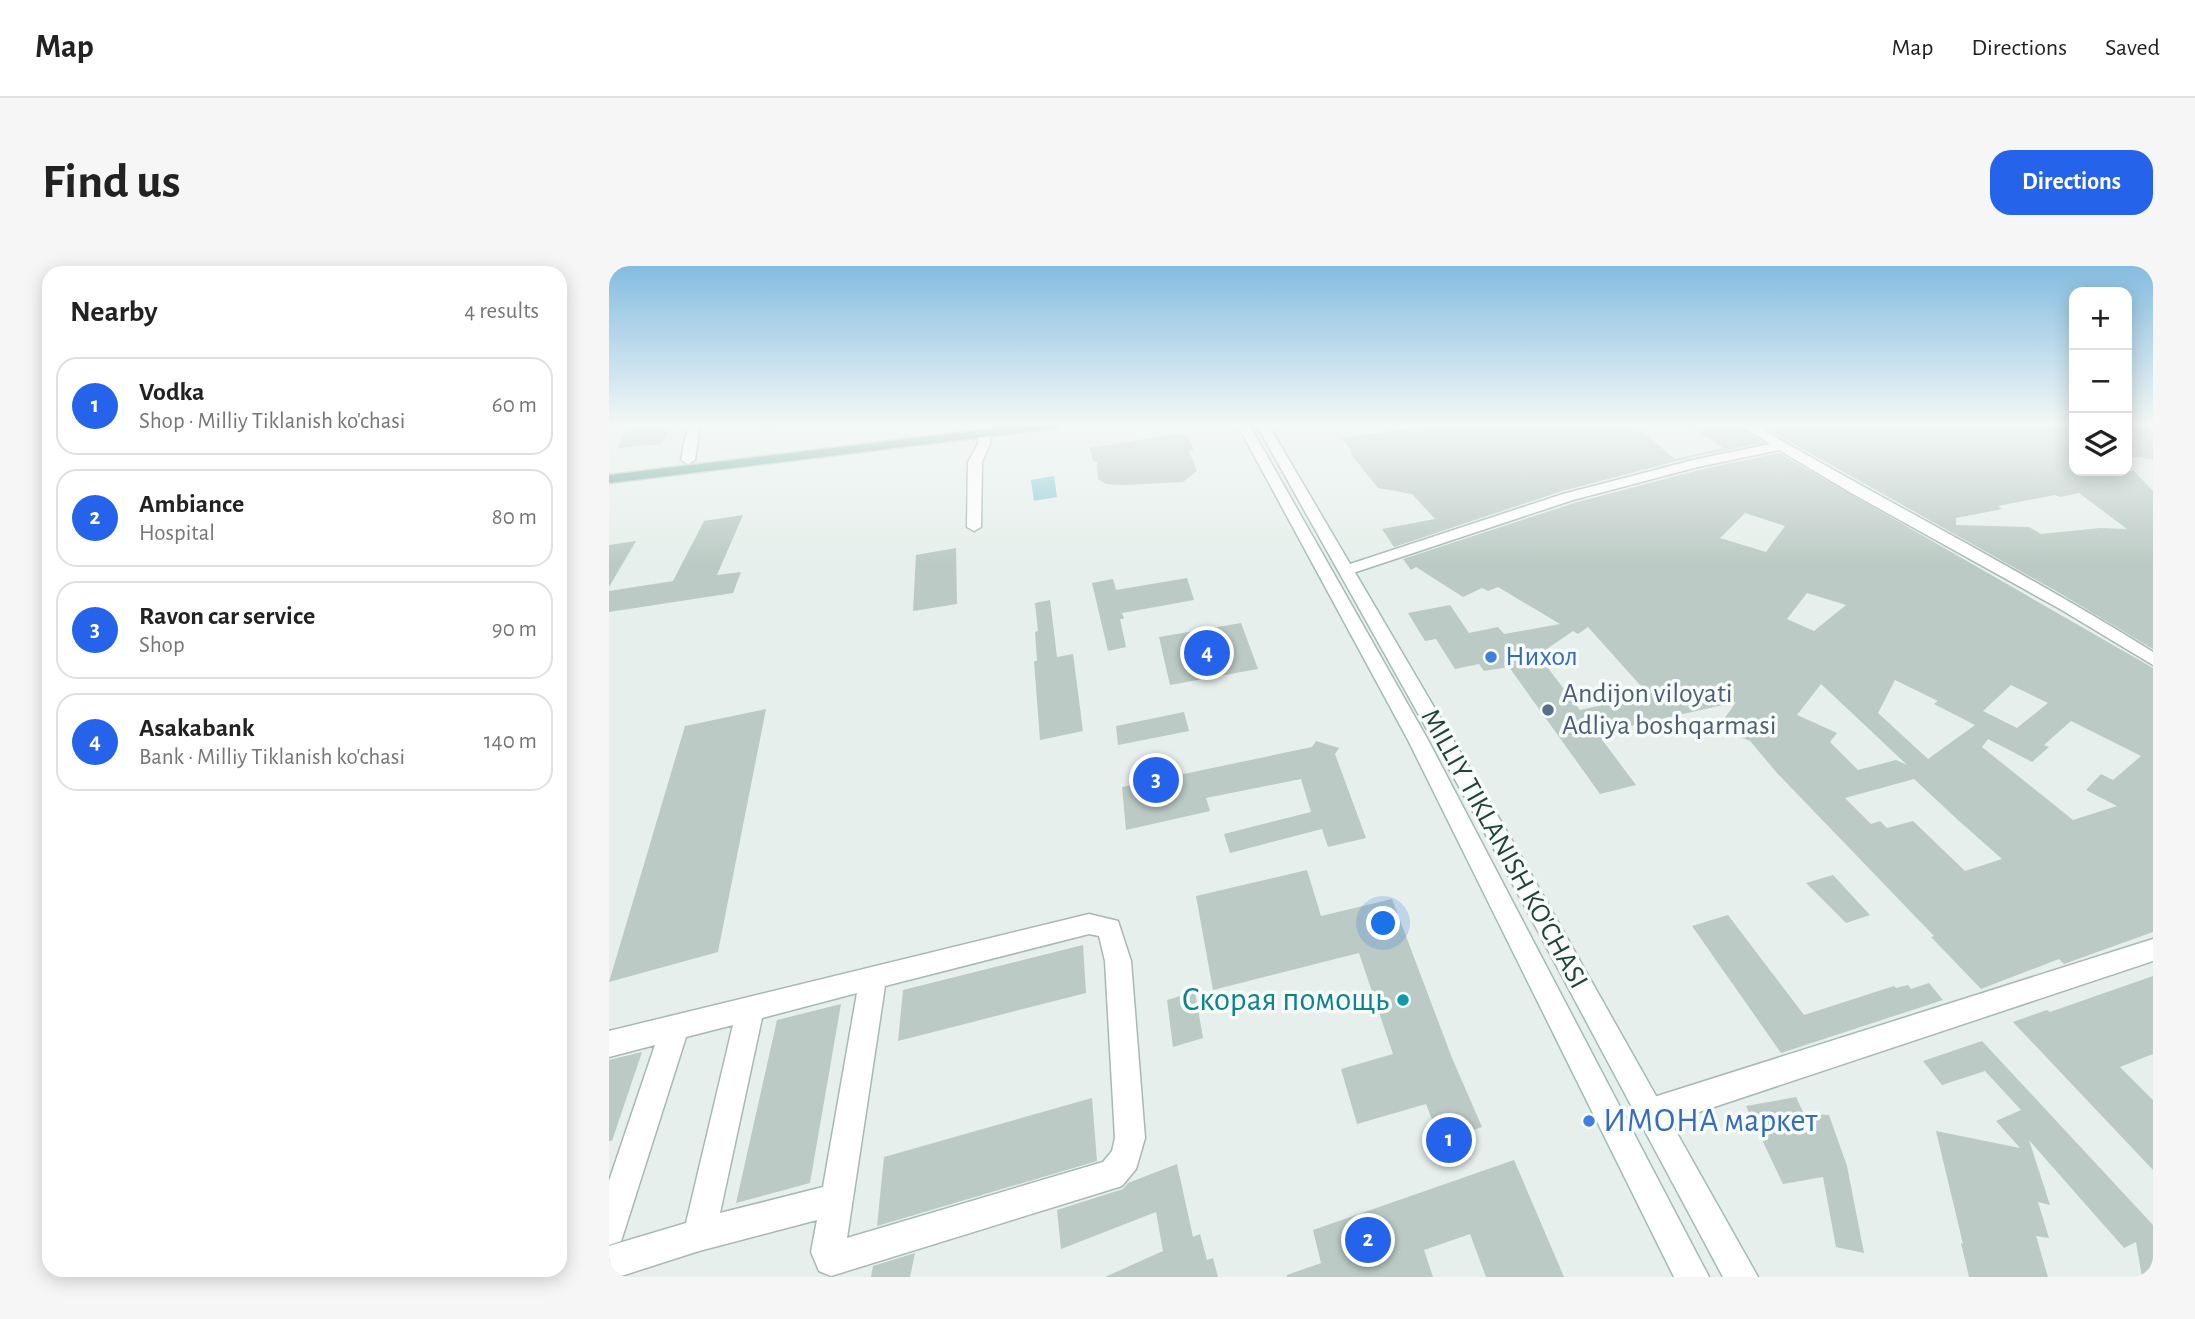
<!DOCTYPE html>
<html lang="en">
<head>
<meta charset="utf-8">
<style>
	:root { --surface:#fff; --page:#f6f6f6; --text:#222; --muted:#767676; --line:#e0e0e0; --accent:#2563eb }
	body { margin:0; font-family:"Alegreya Sans",sans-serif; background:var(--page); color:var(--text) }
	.controls { position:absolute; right:21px; top:21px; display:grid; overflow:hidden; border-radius:14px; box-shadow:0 4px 18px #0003 }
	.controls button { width:63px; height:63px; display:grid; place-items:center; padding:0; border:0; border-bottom:2px solid var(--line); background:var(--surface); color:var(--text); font:35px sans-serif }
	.you { position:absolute; left:775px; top:658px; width:24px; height:24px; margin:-18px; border:5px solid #fff; border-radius:50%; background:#1a73e8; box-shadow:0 0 0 10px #1a73e833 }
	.badge { display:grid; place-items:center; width:46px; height:46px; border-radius:50%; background:var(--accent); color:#fff; font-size:23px; font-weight:700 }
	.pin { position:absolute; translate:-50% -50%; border:4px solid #fff; box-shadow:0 2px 7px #0006 }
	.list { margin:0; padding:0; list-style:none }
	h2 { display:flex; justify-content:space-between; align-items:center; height:91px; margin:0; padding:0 28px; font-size:30px }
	h2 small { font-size:23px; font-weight:400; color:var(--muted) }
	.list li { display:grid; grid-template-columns:46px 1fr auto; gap:21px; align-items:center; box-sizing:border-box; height:98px; margin:0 14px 14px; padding:0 14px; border:2px solid var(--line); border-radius:21px }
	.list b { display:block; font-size:26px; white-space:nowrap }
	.list p { margin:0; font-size:23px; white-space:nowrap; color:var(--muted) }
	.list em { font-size:23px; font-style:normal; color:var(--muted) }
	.icon { flex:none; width:38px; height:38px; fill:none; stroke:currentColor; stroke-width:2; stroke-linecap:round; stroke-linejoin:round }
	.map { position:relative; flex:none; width:1544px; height:1011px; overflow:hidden; border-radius:21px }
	header { display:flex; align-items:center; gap:42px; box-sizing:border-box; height:98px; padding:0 35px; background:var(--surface); border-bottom:2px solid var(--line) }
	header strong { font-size:33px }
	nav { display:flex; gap:38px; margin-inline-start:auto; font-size:24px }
	.intro { display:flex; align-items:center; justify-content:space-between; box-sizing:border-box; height:168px; padding:0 42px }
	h1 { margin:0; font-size:49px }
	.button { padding:18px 32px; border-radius:21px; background:var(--accent); color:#fff; font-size:24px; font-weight:700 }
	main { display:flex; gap:42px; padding:0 42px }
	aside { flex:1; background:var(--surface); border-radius:21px; box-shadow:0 4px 18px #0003 }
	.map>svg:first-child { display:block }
	.water { fill:#8ec9d4 }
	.building { fill:#bbcac4; fill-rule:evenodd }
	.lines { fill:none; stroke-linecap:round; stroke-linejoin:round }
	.street-casing { stroke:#a8b8b2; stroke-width:3 }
	.secondary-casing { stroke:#a4bbb3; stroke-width:3 }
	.primary-casing { stroke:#c2cac8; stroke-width:3 }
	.street { fill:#fff; fill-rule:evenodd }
	.secondary { fill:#fff; fill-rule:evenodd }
	.primary { fill:#6aa596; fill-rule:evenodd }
	.shop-dot { fill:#3f7fe0; stroke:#f7fbf9; stroke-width:2.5 }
	.service-dot { fill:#5c6f8a; stroke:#f7fbf9; stroke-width:2.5 }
	.culture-dot { fill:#0f9aa8; stroke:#f7fbf9; stroke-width:2.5 }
	.labels { text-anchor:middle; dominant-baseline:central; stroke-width:7; stroke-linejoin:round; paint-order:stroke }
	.shop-label { font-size:28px; fill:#366cbe; stroke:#f7fbf9; text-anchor:start }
	.service-label { font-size:28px; fill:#4e5e75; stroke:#f7fbf9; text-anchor:start }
	.street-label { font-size:28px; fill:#24423a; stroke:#f7fbf9 }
	.near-culture-label { font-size:33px; fill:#0d838f; stroke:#f7fbf9; text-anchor:end }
	.near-shop-label { font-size:33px; fill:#366cbe; stroke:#f7fbf9; text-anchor:start }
</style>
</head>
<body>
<header>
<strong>Map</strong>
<nav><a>Map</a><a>Directions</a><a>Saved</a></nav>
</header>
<div class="intro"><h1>Find us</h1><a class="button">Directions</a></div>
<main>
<aside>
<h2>Nearby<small>4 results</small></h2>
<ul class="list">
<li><span class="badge">1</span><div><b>Vodka</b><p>Shop · Milliy Tiklanish ko'chasi</p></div><em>60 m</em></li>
<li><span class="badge">2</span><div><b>Ambiance</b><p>Hospital</p></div><em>80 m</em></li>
<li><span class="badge">3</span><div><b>Ravon car service</b><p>Shop</p></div><em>90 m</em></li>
<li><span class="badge">4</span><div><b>Asakabank</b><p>Bank · Milliy Tiklanish ko'chasi</p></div><em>140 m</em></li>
</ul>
</aside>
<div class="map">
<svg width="1544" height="1011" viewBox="0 0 1544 1011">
	<rect width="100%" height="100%" fill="#e6efeb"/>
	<path class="water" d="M445 210 448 231 425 235 422 214Z"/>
	<path class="building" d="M19 158H66L52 178 9 182Z
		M835 158H986L991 161 1024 158 1066 193 1114 182 1078 158H1128L1154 177 1087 190 953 225 785 281 773 263 826 253 803 228 769 222 741 187H744L733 172Z
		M1149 158H1465V205H1525L1544 225V383L1447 325ZM1470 227 1518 263 1491 262 1432 268 1420 261 1347 259V252L1393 243 1389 240 1446 229 1451 231Z
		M1518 158H1544V193L1518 190Z
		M568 168 579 171 585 185H580L588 205 574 216 515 219 497 218 489 213 488 196 484 195 481 182Z
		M1170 187 1544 402V666L1455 698 1450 693 1372 723 1322 671 1325 670 1168 507 1141 475 1109 462 1127 436 1008 463 994 475 1027 519 991 528 900 401 875 405 870 398 846 403 827 373 816 375 799 347 841 339 860 367 889 361 895 368 951 358 889 321 879 325 873 322 854 331 807 301 802 304 794 293 965 237 1090 204ZM1136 247 1176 260 1157 286 1111 272ZM1198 327 1237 339 1205 365 1178 353ZM979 361 1040 429 971 444 929 389 964 365 969 368ZM1286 414 1329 435 1325 438 1366 459 1319 493 1269 447ZM1212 418 1261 464 1298 499 1287 494 1249 504 1221 476 1228 467 1188 449ZM1402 419 1439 437 1408 462 1374 445ZM1462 455 1532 490 1504 514 1492 508 1477 524 1508 540 1464 554 1373 481 1379 473 1423 496 1440 481 1435 479ZM1305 513 1349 554 1393 593 1356 605 1304 555 1278 562 1271 555 1262 558 1236 532Z
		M134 249 108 309 132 306 124 327 0 346V325L64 315 95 255Z
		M27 275 0 321V279Z
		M347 282 348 338 304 345 307 289Z
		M578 312 585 334 513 347 515 353H511L517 381 499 385 483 317 504 313 507 324Z
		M441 334 448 391 464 388 474 465 431 474 425 395H428L426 366 429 365 426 337Z
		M632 357 649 403 561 419 550 371Z
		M157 443 109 686 0 716 76 460Z
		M575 446 580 465 509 479 507 460Z
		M707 475 730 482 726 488 757 572 719 581 713 563 621 587 615 568 702 546 692 513 597 532 601 545 517 564 513 521 703 481Z
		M698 604 712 650 783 633 843 792 873 861 832 876 817 838 748 858 732 803 784 788 750 687 604 724 587 630Z
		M1224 609 1261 649 1237 657 1197 617Z
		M1119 649 1195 749 1285 720 1287 722 1299 719 1302 723 1320 717 1334 734 1172 787 1083 660Z
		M474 679 477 727 289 775 294 724Z
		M1544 710V788L1511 801 1544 834V904L1404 756 1438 744 1441 746Z
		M586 726 594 772 564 781 558 734Z
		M232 738 201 917 127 937 168 754Z
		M1373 775 1544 959V1011H1533L1527 976 1515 982 1420 874 1441 939 1429 936 1440 972 1427 970 1439 1011H1360L1352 977 1354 978 1327 865 1411 882 1387 855 1412 844 1376 805 1333 819 1314 795Z
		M33 786 3 875H0V794Z
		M1187 831 1195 848 1220 849 1238 900 1255 987 1227 981 1214 911 1174 918 1137 840Z
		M483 832 488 895 268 960 275 891Z
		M905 894 955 1011H877L861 968 815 984 824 1011H678V1009L712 997 704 964Z
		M568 898 584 971 591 968 598 994 604 992 609 1011H496L554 985 547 946 452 983 448 944 514 923 519 917Z
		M306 987 301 1011H262L264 1000Z"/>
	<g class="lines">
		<defs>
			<path id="street" d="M79 158H91L86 194 79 198 72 194Z
				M147 158H166L160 162Z
				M1130 158H1144C1276 235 1414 305 1544 386V399L1451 343 1244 228 1170 184 1089 201 964 234 744 307H732L730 304 732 301 954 228 1088 193 1161 178Z
				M375 163 381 167V178L373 196 372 261 365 265 358 261 359 196 369 178V167Z
				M480 648 509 655 522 695 536 872 527 903 513 920 222 1010 210 1005 202 986 208 954 90 985 9 1011H0V980L77 957 124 759 77 771 16 963 12 975 0 979V915L46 779 0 791V765ZM480 668 490 670 496 695 506 872 503 885 494 896 238 972 276 720ZM248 727 214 921 111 947 153 752Z
				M1544 673V695L1042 862 1031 857 1027 847 1031 837 1042 832Z"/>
			<path id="secondary" d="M628 158H640L819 474 1100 1011H1065L799 474Z
				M647 158H659L904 576 1149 1011H1114L886 585Z"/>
			<path id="primary" d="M421 158H454L448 162 0 217V209Z"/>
		</defs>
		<use href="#street" class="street-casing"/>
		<use href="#secondary" class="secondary-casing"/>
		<use href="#primary" class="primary-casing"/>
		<use href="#street" class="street"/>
		<use href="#secondary" class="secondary"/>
		<use href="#primary" class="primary"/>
	</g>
	<linearGradient id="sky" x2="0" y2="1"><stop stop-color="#84bce0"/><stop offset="0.53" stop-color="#f4f8f6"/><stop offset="1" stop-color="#f4f8f6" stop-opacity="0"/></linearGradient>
	<rect width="1544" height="299" fill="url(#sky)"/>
	<g class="shop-dot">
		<circle cx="882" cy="391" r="7"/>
		<circle cx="980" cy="855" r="7"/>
	</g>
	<circle class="service-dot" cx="939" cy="444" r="7"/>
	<circle class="culture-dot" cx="794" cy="734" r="7"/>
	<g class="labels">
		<g class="shop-label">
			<text x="896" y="391">Нихол</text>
		</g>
		<g class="service-label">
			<text x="953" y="428">Andijon viloyati<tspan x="953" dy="32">Adliya boshqarmasi</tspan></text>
		</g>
		<g class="street-label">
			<text transform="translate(895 583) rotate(61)">MILLIY TIKLANISH KO'CHASI</text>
		</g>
		<g class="near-culture-label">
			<text x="780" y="734">Скорая помощь</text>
		</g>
		<g class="near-shop-label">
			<text x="994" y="855">ИМОНА маркет</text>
		</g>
	</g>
</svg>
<div class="controls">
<button>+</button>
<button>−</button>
<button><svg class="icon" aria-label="layers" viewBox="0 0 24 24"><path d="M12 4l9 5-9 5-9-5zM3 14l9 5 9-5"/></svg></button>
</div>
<div class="you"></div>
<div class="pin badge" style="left:840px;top:874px">1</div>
<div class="pin badge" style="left:759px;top:974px">2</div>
<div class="pin badge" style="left:547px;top:514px">3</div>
<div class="pin badge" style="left:598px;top:387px">4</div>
</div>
</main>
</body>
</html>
